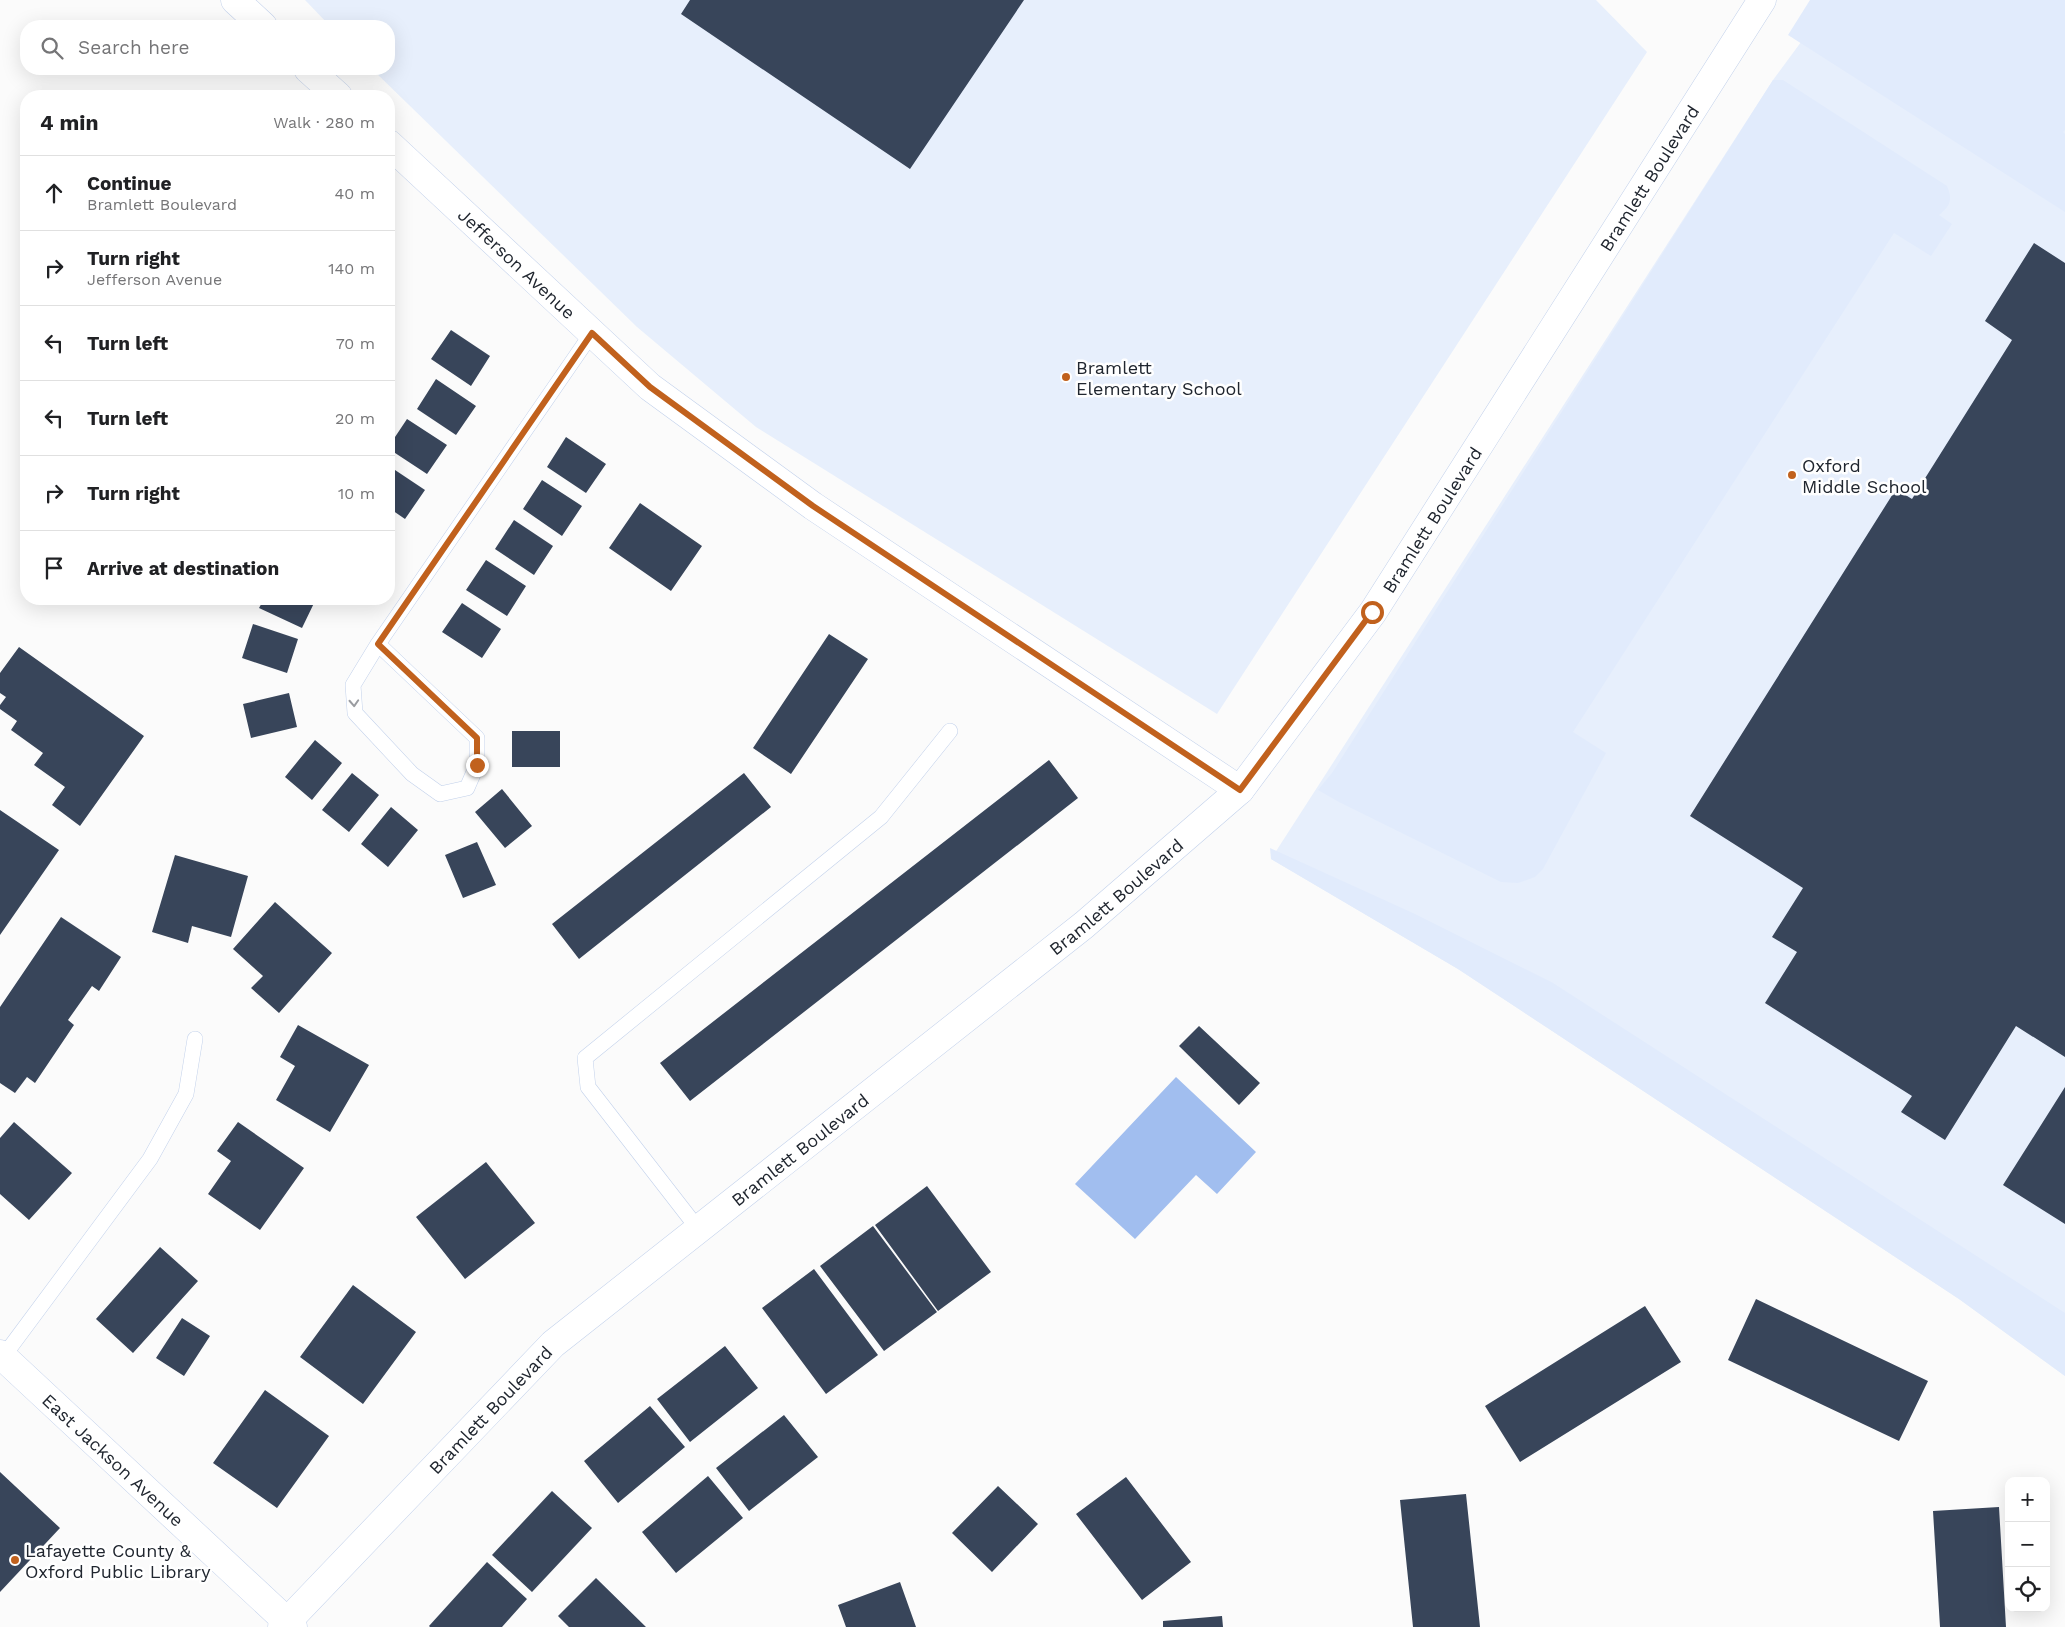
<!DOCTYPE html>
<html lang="en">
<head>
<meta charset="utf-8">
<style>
	:root { --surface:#fff; --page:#f2f2f2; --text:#202124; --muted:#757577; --line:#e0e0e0 }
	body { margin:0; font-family:"Work Sans",sans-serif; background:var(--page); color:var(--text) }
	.controls { position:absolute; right:15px; bottom:15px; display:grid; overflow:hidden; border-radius:10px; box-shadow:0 5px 20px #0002 }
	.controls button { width:45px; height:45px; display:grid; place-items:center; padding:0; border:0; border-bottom:1px solid var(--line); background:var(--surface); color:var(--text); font:25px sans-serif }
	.stop { position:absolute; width:15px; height:15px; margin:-11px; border:4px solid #c1611d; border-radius:50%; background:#fff }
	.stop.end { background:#c1611d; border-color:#fff; box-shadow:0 1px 5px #0008 }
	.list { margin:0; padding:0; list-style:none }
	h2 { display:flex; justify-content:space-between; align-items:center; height:65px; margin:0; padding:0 20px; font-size:21px }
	h2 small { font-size:16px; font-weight:400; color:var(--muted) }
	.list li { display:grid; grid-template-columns:32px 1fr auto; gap:15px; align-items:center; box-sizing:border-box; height:75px; padding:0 20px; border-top:1px solid var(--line) }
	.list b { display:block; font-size:19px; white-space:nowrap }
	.list p { margin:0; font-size:16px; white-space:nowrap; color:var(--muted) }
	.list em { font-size:16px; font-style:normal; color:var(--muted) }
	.icon { flex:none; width:28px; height:28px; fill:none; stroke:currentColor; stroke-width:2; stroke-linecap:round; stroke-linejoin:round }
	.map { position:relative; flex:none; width:2065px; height:1627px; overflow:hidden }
	.search { position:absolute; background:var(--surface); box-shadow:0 5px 20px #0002; left:20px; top:20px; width:375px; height:55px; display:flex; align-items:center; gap:12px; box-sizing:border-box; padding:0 18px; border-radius:20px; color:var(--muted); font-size:19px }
	.panel { position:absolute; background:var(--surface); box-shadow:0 5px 20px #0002; left:20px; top:90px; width:375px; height:515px; border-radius:20px }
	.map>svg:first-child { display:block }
	.built { fill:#e7effc }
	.green { fill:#e1ebfc }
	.water { fill:#a1beef }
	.building { fill:#38455a }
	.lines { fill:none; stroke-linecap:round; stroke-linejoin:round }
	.service-casing { stroke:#c2d1eb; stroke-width:16 }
	.minor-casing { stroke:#c2d1eb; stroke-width:29 }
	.tertiary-casing { stroke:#c2d1eb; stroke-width:29 }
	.service { stroke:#fff; stroke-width:15 }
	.minor { stroke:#fff; stroke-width:28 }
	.tertiary { stroke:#fff; stroke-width:28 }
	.oneway { stroke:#9b9da1 }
	.route { stroke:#c1611d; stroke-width:6 }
	.poi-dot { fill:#c1611d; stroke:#fff; stroke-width:2 }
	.labels { text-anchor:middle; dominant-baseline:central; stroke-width:5; stroke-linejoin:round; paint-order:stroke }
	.street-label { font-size:18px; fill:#20262f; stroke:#fff }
	.poi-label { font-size:18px; fill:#20262f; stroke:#fff; text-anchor:start }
</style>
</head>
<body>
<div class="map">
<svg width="2065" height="1627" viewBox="0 0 2065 1627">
	<rect width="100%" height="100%" fill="#fbfbfb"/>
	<path class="built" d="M305 0H1596L1647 52 1217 714 756 427 637 327 372 69H389V26H330Z
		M1832 0 2065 87V1376L1959 1299 1458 969 1271 859 1773 80Z"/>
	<path class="green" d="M1810 0H2065V130L2063 132 2065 134V212L1788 35Z
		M1773 80H1783L1947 186C1953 200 1950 206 1939 215L1952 224 1931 256 1894 233 1573 732 1606 753 1543 869 1535 877 1518 883 1501 882 1339 802 1318 790 1332 773Z
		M1270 848 1415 914 1553 983 2065 1313V1376L1959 1299 1458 969 1271 859Z"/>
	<path class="water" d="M1176 1077 1256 1152 1217 1194 1196 1175 1135 1239 1075 1184Z"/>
	<path class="building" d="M690 0H1024L910 169 681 14Z
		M2034 243 2065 263V1057L2016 1026 1945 1140 1901 1112 1912 1096 1765 1003 1797 952 1772 937 1803 888 1690 816 1896 489 1912 499 2012 340 1985 321Z
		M451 330 490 356 471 386 431 359Z
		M436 379 476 406 456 435 417 409Z
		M407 419 447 445 427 474 389 449V446Z
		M566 437 606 464 586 493 547 467Z
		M389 466 425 490 405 519 389 508Z
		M542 480 582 506 562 536 523 509Z
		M640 503 702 546 671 591 609 548Z
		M514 520 553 546 534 575 495 549Z
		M486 560 526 586 507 616 466 590Z
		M264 599H316L302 628 259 608Z
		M462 603 501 629 482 658 442 632Z
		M253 624 298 639 287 673 242 658Z
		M829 634 868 659 791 774 753 748Z
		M19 647 144 736 80 826 52 805 65 787 34 765 43 753 11 730 17 721 0 709V705L6 697 0 693V673Z
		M289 693 297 727 251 738 243 704Z
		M512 731H560V767H512Z
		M315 740 342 763 312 800 285 777Z
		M1049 760 1078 798 690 1101 660 1063Z
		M352 773 379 795 349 832 322 810Z
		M744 773 771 807 579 959 552 924Z
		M502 789 532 826 505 848 475 812Z
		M391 807 418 830 388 867 361 844Z
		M0 810 59 850 0 935Z
		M477 842 496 885 463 898 445 855Z
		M175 855 248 876 231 937 192 926 188 943 152 932Z
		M275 902 332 953 279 1013 251 988 263 976 233 949Z
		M61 917 121 957 99 991 92 986 68 1020 74 1025 35 1083 27 1077 15 1093 0 1083V1007Z
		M298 1025 369 1065 330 1132 276 1100 295 1066 280 1057Z
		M1199 1026 1260 1083 1239 1105 1179 1046Z
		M2065 1087V1224L2003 1185Z
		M14 1122 72 1173 29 1220 0 1194V1138Z
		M238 1122 304 1168 260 1230 208 1194 231 1161 217 1151Z
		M486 1162 535 1223 465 1279 416 1217Z
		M927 1186 991 1272 938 1311 875 1225Z
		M873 1226 937 1312 884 1351 820 1266Z
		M160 1247 198 1281 133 1353 96 1319Z
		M814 1269 878 1355 826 1394 762 1308Z
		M353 1285 416 1332 363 1404 300 1357Z
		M1756 1299 1928 1381 1899 1441 1728 1360Z
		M1645 1306 1681 1362 1520 1462 1485 1406Z
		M182 1318 210 1336 184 1376 156 1358Z
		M725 1346 758 1388 690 1442 657 1399Z
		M265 1390 329 1436 277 1508 213 1463Z
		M650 1406 685 1447 618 1503 584 1461Z
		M784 1415 818 1457 749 1511 716 1468Z
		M0 1472 60 1528 0 1592Z
		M708 1476 743 1518 676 1573 642 1532Z
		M1126 1477 1191 1562 1142 1600 1076 1514Z
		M998 1486 1038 1524 992 1572 952 1533Z
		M552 1491 592 1528 532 1592 492 1555Z
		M1466 1494 1480 1627H1413L1400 1500Z
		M1999 1507 2006 1627H1940L1933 1511Z
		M487 1562 527 1599 502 1627H430L429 1626Z
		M596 1578 646 1627H569L558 1616Z
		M900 1582 916 1627H846L838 1605Z
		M1222 1616 1223 1627H1163V1621Z"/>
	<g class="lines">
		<defs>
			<path id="service" d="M378 644 477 738V765L467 788 440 794 412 774 355 713 353 685 378 644 592 333
				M699 1230 588 1087 585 1058 881 817 950 731
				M3 1357 150 1159 186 1094 195 1039"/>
			<g id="minor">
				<path d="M235 0 263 26"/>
				<path d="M308 69 338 96"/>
				<path id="s1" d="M389 144 650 387 813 506 1240 790"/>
				<path id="s2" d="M0 1354 293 1627"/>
			</g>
			<g id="tertiary">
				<path id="s3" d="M282 1627 553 1344 1084 925 1240 790 1373 612 1762 0"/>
			</g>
		</defs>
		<use href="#service" class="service-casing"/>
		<use href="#minor" class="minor-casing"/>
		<use href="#tertiary" class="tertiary-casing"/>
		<use href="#service" class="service"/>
		<use href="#minor" class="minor"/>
		<use href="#tertiary" class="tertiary"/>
	</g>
	<defs><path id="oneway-chevron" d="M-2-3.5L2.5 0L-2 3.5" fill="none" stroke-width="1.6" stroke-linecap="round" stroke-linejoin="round" transform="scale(1.25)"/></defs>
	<use class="oneway" href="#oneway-chevron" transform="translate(354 703) rotate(87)"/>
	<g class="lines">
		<path class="route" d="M477 765V738L378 644 592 333 650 387 813 506 1240 790 1372 612"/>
	</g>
	<g class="poi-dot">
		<circle cx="1066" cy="377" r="5"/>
		<circle cx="1792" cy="475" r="5"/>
		<circle cx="15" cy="1560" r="5"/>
	</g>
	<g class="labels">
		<g class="street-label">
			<text stroke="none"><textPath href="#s3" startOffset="2011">Bramlett Boulevard</textPath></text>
			<text stroke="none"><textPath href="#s1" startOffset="175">Jefferson Avenue</textPath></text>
			<text stroke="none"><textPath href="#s3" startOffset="1606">Bramlett Boulevard</textPath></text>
			<text stroke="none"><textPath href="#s3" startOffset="1111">Bramlett Boulevard</textPath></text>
			<text stroke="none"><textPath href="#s3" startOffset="706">Bramlett Boulevard</textPath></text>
			<text stroke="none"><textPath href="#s3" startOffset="301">Bramlett Boulevard</textPath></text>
			<text stroke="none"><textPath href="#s2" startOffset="155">East Jackson Avenue</textPath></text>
		</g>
		<g class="poi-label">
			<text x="1076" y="367">Bramlett<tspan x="1076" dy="21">Elementary School</tspan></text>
			<text x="1802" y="465">Oxford<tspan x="1802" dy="21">Middle School</tspan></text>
			<text x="25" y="1550">Lafayette County &amp;<tspan x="25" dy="21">Oxford Public Library</tspan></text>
		</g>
	</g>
</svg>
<div class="controls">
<button>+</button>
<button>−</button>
<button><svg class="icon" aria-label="locate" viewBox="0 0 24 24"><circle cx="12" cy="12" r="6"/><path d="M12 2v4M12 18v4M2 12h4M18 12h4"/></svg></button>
</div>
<div class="stop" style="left:1372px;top:612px"></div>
<div class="stop end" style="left:477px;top:765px"></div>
<div class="search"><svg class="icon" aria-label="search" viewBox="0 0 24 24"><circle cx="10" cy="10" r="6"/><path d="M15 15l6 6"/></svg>Search here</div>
<section class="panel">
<h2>4 min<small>Walk · 280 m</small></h2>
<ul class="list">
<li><svg class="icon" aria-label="ahead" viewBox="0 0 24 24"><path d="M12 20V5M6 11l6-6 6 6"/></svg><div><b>Continue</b><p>Bramlett Boulevard</p></div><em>40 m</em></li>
<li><svg class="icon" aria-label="right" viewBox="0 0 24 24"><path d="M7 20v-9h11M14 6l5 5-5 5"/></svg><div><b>Turn right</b><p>Jefferson Avenue</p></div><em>140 m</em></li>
<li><svg class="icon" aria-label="left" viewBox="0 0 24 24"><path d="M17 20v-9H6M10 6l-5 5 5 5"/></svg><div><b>Turn left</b></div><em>70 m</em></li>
<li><svg class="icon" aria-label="left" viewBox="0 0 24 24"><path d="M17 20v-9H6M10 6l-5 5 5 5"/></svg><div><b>Turn left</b></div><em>20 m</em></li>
<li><svg class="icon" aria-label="right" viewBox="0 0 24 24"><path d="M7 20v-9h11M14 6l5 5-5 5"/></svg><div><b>Turn right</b></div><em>10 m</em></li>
<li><svg class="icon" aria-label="arrive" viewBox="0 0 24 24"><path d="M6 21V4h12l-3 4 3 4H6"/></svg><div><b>Arrive at destination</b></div></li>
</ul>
</section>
</div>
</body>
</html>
